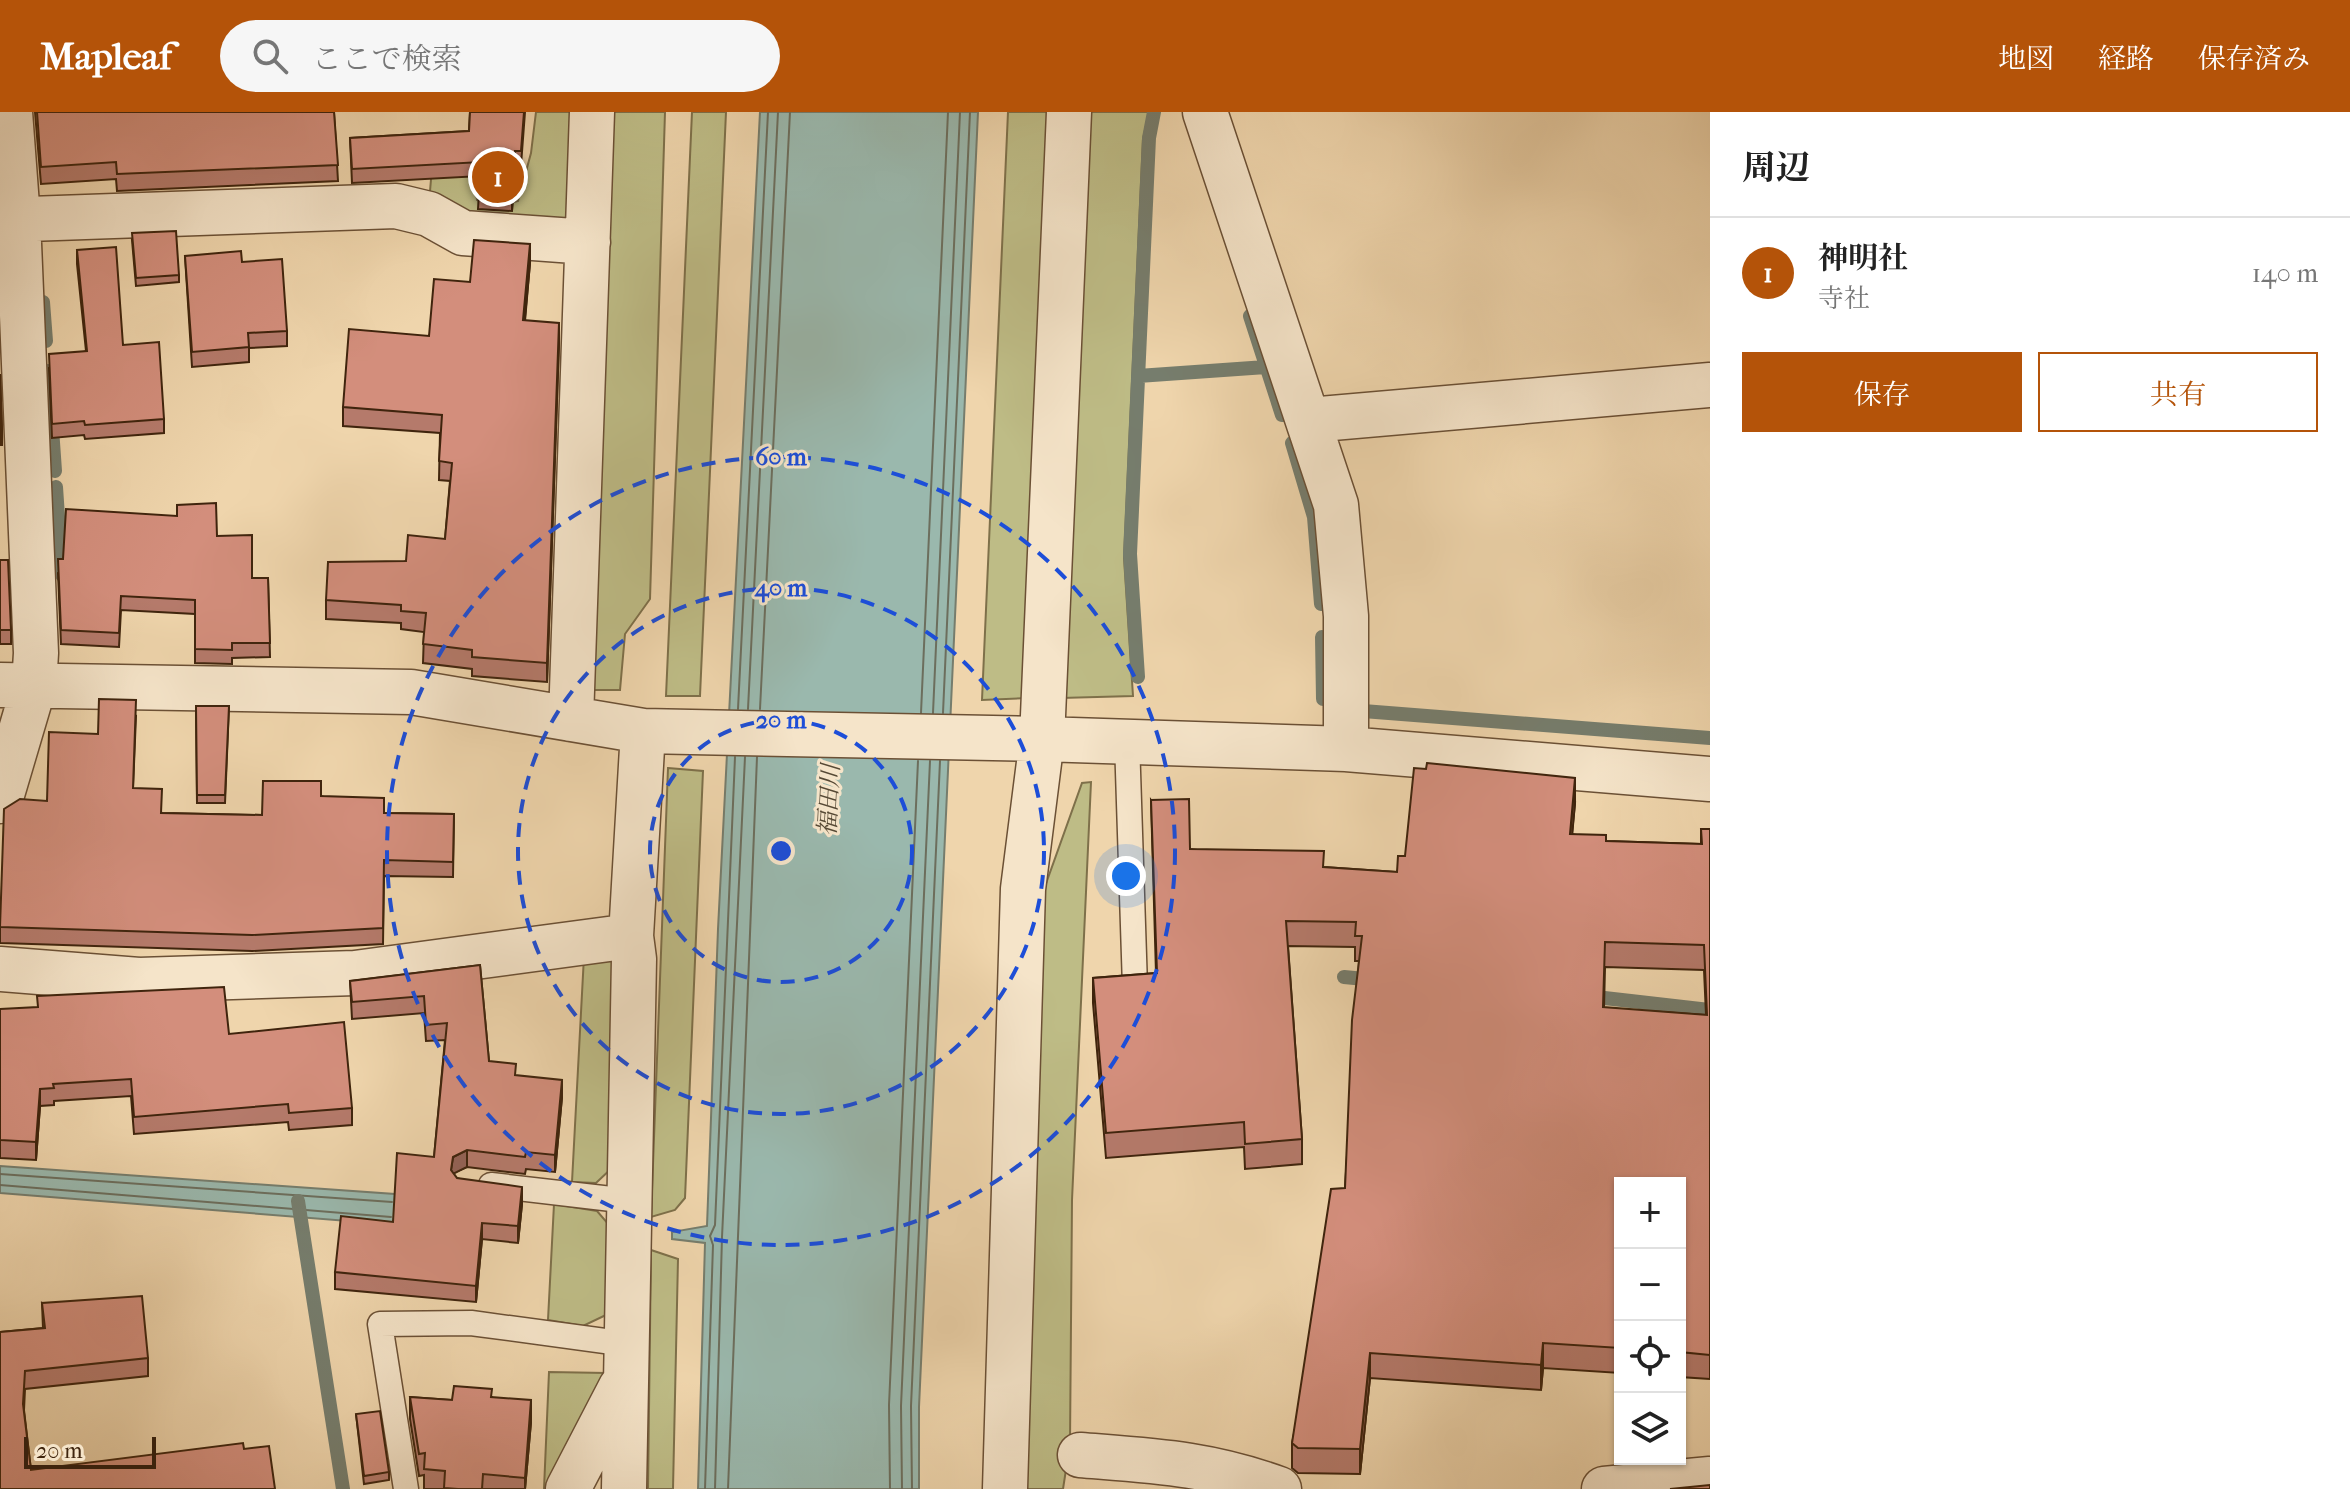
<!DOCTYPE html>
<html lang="ja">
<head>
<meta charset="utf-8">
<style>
	:root { --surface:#fff; --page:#f6f6f6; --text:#222; --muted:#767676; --line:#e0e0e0; --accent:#b45309 }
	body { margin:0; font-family:"IM FELL French Canon","Noto Serif JP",serif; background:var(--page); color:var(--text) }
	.controls { position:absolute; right:24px; bottom:24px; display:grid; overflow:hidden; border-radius:0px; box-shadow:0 2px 6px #0004 }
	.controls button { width:72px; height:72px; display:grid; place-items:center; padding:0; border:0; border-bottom:2px solid var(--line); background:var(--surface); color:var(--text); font:40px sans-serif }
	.scale { position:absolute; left:24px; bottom:20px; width:132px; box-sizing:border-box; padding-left:8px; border:4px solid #3f240d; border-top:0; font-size:22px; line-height:28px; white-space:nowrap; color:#3f240d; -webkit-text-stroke:6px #f5e4c9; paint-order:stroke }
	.you { position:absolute; left:1126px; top:764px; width:28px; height:28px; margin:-20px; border:6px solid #fff; border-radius:50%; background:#1a73e8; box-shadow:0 0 0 12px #1a73e833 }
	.badge { display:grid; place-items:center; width:52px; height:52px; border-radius:50%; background:var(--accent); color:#fff; font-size:26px; font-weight:700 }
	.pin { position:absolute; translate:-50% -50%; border:4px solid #fff; box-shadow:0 2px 8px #0006 }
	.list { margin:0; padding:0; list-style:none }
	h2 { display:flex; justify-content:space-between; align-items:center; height:104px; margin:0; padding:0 32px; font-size:34px }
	h2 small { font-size:26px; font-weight:400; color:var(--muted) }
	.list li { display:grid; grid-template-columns:52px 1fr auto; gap:24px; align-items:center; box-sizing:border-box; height:112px; padding:0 32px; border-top:2px solid var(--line) }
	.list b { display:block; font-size:30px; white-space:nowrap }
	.list p { margin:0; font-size:26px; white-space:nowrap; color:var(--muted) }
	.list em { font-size:26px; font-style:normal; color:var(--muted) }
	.actions { display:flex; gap:16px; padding:24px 32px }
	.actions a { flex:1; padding:18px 0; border:2px solid var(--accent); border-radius:0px; text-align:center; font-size:28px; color:var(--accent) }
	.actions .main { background:var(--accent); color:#fff }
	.icon { flex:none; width:44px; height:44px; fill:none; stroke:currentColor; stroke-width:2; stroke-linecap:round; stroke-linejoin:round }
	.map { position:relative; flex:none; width:1710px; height:1377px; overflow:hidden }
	header { display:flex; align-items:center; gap:48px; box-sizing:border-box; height:112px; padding:0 40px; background:var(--accent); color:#fff }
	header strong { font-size:38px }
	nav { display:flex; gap:44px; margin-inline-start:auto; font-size:28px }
	.search { width:560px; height:72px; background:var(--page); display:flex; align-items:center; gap:20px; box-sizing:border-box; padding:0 28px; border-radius:44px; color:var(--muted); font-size:30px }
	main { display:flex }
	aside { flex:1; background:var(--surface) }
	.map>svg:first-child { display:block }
	.green { fill:#bebc86; stroke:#7e704a; stroke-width:2 }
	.water { fill:#9ab8ad; stroke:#767d6d; stroke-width:2 }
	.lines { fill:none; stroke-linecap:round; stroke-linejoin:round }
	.shore { stroke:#6c6e5d; stroke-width:2 }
	.stream { stroke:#767d6d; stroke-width:14 }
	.service-casing { stroke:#6b5035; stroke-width:27 }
	.minor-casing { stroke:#6b5035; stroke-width:47 }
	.service { stroke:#f5e4c9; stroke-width:24 }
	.minor { stroke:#f5e4c9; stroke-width:44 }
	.wall { fill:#b57a6b; stroke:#3f240d; stroke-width:2; fill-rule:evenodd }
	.shaded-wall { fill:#946357; stroke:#3f240d; stroke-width:2 }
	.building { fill:#d38e7c; stroke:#3f240d; stroke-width:2; fill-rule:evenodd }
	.ring { fill:none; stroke:#1d4ed8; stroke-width:4; stroke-dasharray:14 10 }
	.labels { text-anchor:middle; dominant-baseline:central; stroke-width:6; stroke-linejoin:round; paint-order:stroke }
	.water-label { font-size:24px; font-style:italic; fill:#564935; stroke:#f5e4c9 }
	.centre { fill:#1d4ed8; stroke:#f5e4c9; stroke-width:4 }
	.ring-label { font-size:24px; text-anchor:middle; font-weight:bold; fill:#1d4ed8; stroke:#f5e4c9; stroke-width:6; stroke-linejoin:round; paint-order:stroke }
</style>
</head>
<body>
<header>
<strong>Mapleaf</strong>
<div class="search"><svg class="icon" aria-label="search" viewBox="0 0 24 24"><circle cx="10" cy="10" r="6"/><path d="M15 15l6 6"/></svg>ここで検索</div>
<nav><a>地図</a><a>経路</a><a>保存済み</a></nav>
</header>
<main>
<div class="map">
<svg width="1710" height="1377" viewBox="0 0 1710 1377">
	<rect width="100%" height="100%" fill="#efd5ac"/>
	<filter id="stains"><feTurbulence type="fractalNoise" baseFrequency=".0025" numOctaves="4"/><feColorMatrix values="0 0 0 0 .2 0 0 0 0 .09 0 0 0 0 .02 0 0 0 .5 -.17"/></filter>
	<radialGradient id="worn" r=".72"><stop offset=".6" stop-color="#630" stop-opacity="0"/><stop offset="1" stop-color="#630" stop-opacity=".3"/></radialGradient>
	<path class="green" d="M536 0H575L571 120 429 91 433 44 472 53 477 88 496 95 518 89 531 41Z
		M603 0H665L650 487 625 522 620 578H589Z
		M692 0H726L700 584H666Z
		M1008 0H1052L1028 586 982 588Z
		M1086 0H1149L1143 27 1124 446 1133 584 1061 586Z
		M668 656 703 659 685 1086 675 1098 651 1105Z
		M1091 670 1072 1088 1070 1332 1063 1377H1020L1043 780 1082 671Z
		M620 839 615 1053 596 1071 572 1070 584 844Z
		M554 1092 597 1099 610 1114 608 1202 583 1214 548 1208Z
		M651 1138 678 1147 673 1377H648Z
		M549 1260 606 1261 553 1377H544Z"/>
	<path class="water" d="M760 0H978L919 1295V1377H698L705 1131 672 1127V1120L707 1114 718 817Z
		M0 1054 437 1085 435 1116 0 1081Z"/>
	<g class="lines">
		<path class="shore" d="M738 597 768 0
			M748 597 778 0
			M760 597 790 0
			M921 601 948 0
			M933 601 960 0
			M943 601 970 0
			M0 1062 392 1090
			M0 1073 391 1105
			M705 1377 713 1133 710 1124 715 1113 735 645
			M715 1377 722 1125 745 645
			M728 1377 757 645
			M890 1377 889 1293 918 649
			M902 1377 901 1294 930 649
			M912 1377 911 1294 940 649"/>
		<path class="stream" d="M43 190 46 229
			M1250 204 1282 303
			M48 259 55 359
			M1138 264 1266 255
			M1292 331 1314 405 1321 492
			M56 375 62 463
			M1322 525 1323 587
			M1138 565 1130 442 1149 26 1154 0
			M1363 599 1710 626
			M1344 865 1375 868
			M1587 884 1710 898
			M298 1089 343 1377"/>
		<defs>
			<path id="service" d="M1127 629 1135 875
				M491 1073 629 1089
				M406 1377 380 1212 471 1211 627 1232"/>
			<path id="minor" d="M1205 0 1336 393 1346 504V637
				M0 108 396 94 429 102 463 121 588 130
				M1309 308 1710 273
				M0 573 411 580 643 619 1042 627 1346 637 1710 667
				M571 607 592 0
				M0 689 34 574 36 541 18 107 10 0
				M0 857 139 868 355 861 631 824
				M1080 1343C1155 1349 1207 1351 1279 1377
				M568 1377 621 1275
				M624 1377 634 847 631 824 643 619
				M1005 1377 1023 777 1042 627 1069 0
				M1604 1377 1710 1367"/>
		</defs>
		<use href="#service" class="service-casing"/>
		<use href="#minor" class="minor-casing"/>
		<use href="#service" class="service"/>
		<use href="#minor" class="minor"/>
	</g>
	<path class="wall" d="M35 0H334L338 69 117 79 116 67 41 72Z
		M470 0H525L521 53H515L512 99 478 97 480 64 352 71 350 26 469 19Z
		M132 128 179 163V170L136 174Z
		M77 138 123 233 164 307V321L85 327 84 323 52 326 49 256 86 239 77 152Z
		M185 144 242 150 287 219V234L249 236V250L192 255Z
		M530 151 525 209 559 230 547 570 472 564V557L423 551 424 520 401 517V511L326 507V488L406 449 445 427 450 369 439 368 440 321 343 314V295L429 224 470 170Z
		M0 262 2 319V333H0Z
		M217 424 252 466H268L270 545 232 546V552L195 551V502L121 498 119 535 61 532 58 461Z
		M0 448 11 518V532H0Z
		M196 594H229L225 691H197Z
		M136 604 133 676 162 701 262 703 321 684 384 701 454 702 453 765 384 764 383 832 252 839 0 831V797L47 689 98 622Z
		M1151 688 1190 737 1324 755 1397 760 1405 744 1575 691 1572 722 1606 729 1701 732V717H1710V1267L1680 1265V1071H1620V1261L1543 1256 1541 1278 1370 1266 1360 1362 1298 1361 1292 1356V1331L1345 1076 1359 849H1355V835L1288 834 1302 1027V1052L1245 1057 1244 1035 1106 1046 1093 891V866L1156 861ZM1605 855 1704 858 1706 903 1604 896Z
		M480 853 489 949 516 964 562 985 555 1060 526 1057 525 1062 467 1055 453 1061 457 1066 522 1092 518 1131 482 1127 476 1190 335 1177V1160L393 1110 434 1045 445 928 426 929 424 901 352 907 350 869Z
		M0 897 229 922 352 996V1013L289 1018 288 1010 134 1022 131 984 54 989V993L40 994 36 1048 0 1046Z
		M42 1191 148 1246V1264L25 1277 24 1298 31 1358 244 1337 0 1377V1220L43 1216Z
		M410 1285 452 1288 492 1285 531 1310 525 1377H424V1363L419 1364 410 1307Z
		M356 1302 389 1360V1368L364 1372Z"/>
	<path class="shaded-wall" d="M515 39V53L512 99V86Z
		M530 132V151L523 227V208Z
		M559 211V230L547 570V551Z
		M1575 666V691L1570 747V722Z
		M562 968V985L555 1060V1043Z
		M40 977V994L36 1048V1030Z
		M467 1038V1055L453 1062 451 1058 453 1045Z
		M522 1075V1092L518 1131V1114Z
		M482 1111V1127L476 1190V1174Z
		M1543 1231V1256L1541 1278V1253Z
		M1370 1241V1266L1360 1362V1337Z
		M531 1288V1310L525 1377V1366Z"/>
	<path class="building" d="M37 0H334L338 53 117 62 116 50 41 55Z
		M470 0H524L521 39H515L512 86 478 83 481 50 352 57 350 26 469 19Z
		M176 119 179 163 136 166 132 121Z
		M474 128 530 132 523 208 559 211 547 551 472 545V538L423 532 426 501 401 499V493L326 488 328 450 406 449 408 423 445 427 452 351 439 349 442 303 343 295 349 217 429 224 434 167 470 170Z
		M116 135 123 233 159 230 164 307 85 313 84 309 52 312 49 242 87 239 77 138Z
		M241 139 242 150 282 147 287 219 248 221 249 235 192 240 185 144Z
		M0 262 2 319H0Z
		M216 391 217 424 252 423V466H268L270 531H232V538L195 537V488L121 484 119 521 61 518 58 447H63L66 397 177 404V393Z
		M0 448H8L11 518H0Z
		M99 587 136 588 133 676 162 677 161 701 262 703 263 669H321V684L384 686V701L454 702 453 750 384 748 383 816 252 823 0 815 4 697 20 687 47 689 49 620 98 622Z
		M196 594H229L225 683H197Z
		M1427 651 1575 666 1570 722 1606 723V729L1702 732 1701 717H1710V1243L1680 1240V1071H1620V1236L1543 1231 1541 1253 1370 1241 1360 1337 1298 1336 1292 1331 1331 1077 1345 1076 1352 908 1362 824H1355L1356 810 1286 809 1302 1027 1245 1032 1244 1010 1106 1021 1093 866 1157 861 1151 688 1189 687 1190 737 1324 739 1323 755 1397 760 1398 744H1405L1414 656 1426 657ZM1605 830 1704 833 1707 903 1603 895Z
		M480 853 489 949 516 952 515 963 562 968 555 1043 526 1040 525 1045 467 1038 453 1045 451 1058 457 1066 522 1075 518 1114 482 1111 476 1174 335 1160 341 1104 393 1110 397 1041 434 1045 447 911 426 913 424 884 352 890 350 869Z
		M224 875 229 922 344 910 352 996 289 1001 288 992 134 1005 131 967 53 972 54 976 40 977 36 1030 0 1028V897L38 895 37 884Z
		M142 1184 148 1246 25 1259 23 1292 31 1358 243 1331 244 1337 269 1334 275 1377H0V1220L45 1216 42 1191Z
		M454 1274 492 1277 491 1285 531 1288 525 1366 483 1362 482 1377H458L444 1376 445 1359 424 1357 425 1341 419 1342 410 1285 452 1288Z
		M380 1299 389 1360 364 1364 356 1302Z
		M1710 1373V1377H1670Z"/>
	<g class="ring">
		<circle cx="781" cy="739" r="131"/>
		<circle cx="781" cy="739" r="263"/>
		<circle cx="781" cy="739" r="394"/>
	</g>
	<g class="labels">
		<g class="water-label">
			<text transform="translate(829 688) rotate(-87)">福田川</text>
		</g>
	</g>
	<circle cx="781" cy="739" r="12" class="centre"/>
	<g class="ring-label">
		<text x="781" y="353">60 m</text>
		<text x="781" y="484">40 m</text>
		<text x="781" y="616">20 m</text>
	</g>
	<rect width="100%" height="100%" filter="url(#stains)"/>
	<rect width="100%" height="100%" fill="url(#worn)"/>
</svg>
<div class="controls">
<button>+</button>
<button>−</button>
<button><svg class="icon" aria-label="locate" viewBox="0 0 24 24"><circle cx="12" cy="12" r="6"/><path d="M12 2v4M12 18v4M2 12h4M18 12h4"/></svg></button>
<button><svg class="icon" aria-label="layers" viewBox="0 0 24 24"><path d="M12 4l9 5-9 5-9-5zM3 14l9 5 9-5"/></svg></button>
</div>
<div class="scale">20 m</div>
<div class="you"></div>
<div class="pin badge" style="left:498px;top:65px">1</div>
</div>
<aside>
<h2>周辺<small></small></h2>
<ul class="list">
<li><span class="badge">1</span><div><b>神明社</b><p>寺社</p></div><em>140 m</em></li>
</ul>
<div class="actions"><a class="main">保存</a><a>共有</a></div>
</aside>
</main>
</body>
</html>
